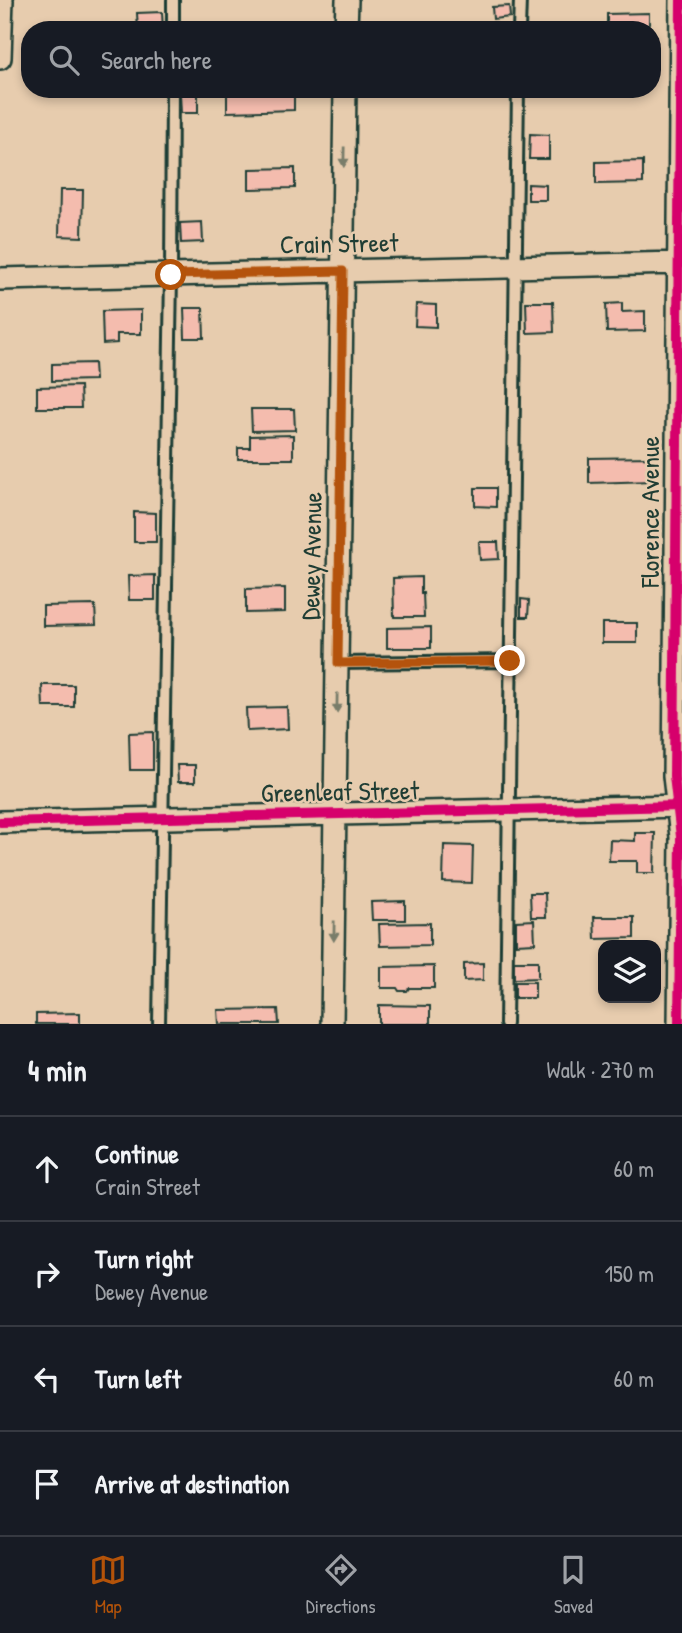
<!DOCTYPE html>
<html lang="en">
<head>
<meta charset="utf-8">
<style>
	:root { --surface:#171b24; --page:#20242c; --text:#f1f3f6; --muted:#9ea1a6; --line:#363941; --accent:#b45309 }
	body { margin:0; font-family:"Patrick Hand",sans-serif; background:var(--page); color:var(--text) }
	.controls { position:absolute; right:21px; bottom:21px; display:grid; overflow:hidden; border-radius:14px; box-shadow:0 4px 10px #0003 }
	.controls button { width:63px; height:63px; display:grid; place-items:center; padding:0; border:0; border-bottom:2px solid var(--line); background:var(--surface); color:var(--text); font:35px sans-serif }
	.stop { position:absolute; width:21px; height:21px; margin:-16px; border:5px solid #b45309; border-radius:50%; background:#fff }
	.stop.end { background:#b45309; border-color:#fff; box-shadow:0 2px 7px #0008 }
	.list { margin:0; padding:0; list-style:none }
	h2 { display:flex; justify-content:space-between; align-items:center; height:91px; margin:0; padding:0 28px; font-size:30px }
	h2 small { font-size:23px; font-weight:400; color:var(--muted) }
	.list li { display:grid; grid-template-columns:46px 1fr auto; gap:21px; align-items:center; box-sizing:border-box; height:105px; padding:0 28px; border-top:2px solid var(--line) }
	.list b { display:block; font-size:26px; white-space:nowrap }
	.list p { margin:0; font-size:23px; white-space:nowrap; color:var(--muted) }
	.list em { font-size:23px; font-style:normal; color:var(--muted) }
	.icon { flex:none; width:38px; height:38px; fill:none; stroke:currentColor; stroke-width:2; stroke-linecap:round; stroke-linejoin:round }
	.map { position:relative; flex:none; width:682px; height:1024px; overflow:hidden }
	.search { position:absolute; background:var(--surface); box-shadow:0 4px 10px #0003; left:21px; right:21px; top:21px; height:77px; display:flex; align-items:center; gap:18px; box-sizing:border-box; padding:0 24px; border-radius:28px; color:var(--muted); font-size:26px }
	.sheet { height:511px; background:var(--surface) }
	nav { display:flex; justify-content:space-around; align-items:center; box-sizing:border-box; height:98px; border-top:2px solid var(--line); background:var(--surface); font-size:19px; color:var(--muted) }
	nav a { display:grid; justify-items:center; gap:4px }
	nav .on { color:var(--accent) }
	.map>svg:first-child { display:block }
	.building { fill:#f4bcae; stroke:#1f3d34; stroke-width:2 }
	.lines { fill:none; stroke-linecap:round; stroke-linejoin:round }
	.lane-casing { stroke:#1f3d34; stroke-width:16 }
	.street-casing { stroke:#1f3d34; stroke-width:26 }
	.lane { stroke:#e7ccae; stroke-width:10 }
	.street { stroke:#e7ccae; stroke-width:21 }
	.cycleway-casing { stroke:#e7ccae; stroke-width:15 }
	.cycleway { stroke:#d6006c; stroke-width:10 }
	.oneway { fill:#797d6b }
	.route { stroke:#b45309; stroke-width:9 }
	.labels { text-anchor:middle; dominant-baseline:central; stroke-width:5; stroke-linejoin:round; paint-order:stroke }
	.street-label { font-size:26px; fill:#1f3d34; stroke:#e7ccae }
</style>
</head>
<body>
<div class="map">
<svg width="682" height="1024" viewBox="0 0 682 1024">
	<rect width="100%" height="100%" fill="#e7ccae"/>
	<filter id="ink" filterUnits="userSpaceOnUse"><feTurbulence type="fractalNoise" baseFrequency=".0143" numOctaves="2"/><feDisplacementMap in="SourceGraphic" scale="14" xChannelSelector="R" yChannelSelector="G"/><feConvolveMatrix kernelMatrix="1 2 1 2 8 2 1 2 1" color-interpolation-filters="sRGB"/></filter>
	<g filter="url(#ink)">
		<path class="building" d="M509 6 510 17 493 19 492 7Z
			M162 12 163 30H138L137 13Z
			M649 13V30H607V14Z
			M442 28V30H394V29Z
			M227 90H294V110L227 112Z
			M180 94H198V113H181Z
			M530 134 549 135V159H529Z
			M643 161V183L596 184V162Z
			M295 168V188L249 189V169Z
			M528 184 546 185V200H528Z
			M60 190H83L82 237 59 236Z
			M202 222 203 242 181 243 180 223Z
			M526 302H553L554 332 527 333Z
			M622 303V312L645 311V331L607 332 606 304Z
			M416 304 436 305V327L415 326Z
			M184 308H203L204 338H185Z
			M141 310V334H117V343L103 344 102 311Z
			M94 363 95 380 52 381V364Z
			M80 386 81 408H37V387Z
			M251 409H294L295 430 252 431Z
			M293 435V459H238V448H250V436Z
			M653 457V481L589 483V458Z
			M475 488H496V507L475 506Z
			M134 512 156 513V542H134Z
			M479 542H498L499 559 480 560Z
			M155 575V600H129L128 576Z
			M421 577V593H423L424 617H394L393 578Z
			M285 588V612L246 613V589Z
			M521 599 529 600 528 617H521Z
			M95 605 96 625 43 626V606Z
			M602 623H637V643H602Z
			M431 627V648H387V628Z
			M42 685H74V707H43Z
			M287 707 288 729 247 731 246 708Z
			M153 732V770H130L129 733Z
			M177 765H195V782H178Z
			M635 833H655L654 873H637V861H609L610 840 635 841Z
			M444 845 473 846 472 883 443 882Z
			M530 893H545L546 917H531Z
			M405 901V920H372L371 902Z
			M594 917H634V938L595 939Z
			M534 920 535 943 516 944V921Z
			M430 923V945L380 946 379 924Z
			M514 961H538V978L514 979Z
			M483 963V980L464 981V964Z
			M434 966V988H409L407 991H399L397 988H381V967Z
			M515 982H535V998H515Z
			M379 1005 430 1006V1024H379Z
			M278 1009 279 1024H219L218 1010Z
			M80 1013V1024H36V1014Z"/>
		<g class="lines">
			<defs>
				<path id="lane" d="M173 30V0
					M519 30 520 0
					M338 663 511 661
					M159 1024 171 275 172 89
					M506 1024 518 89"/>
				<path id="street" d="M346 30 347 0
					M0 58 2 0
					M0 279 679 263
					M0 822 682 806
					M332 1024 345 89
					M679 1024 681 837 674 776 681 0"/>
			</defs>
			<use href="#lane" class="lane-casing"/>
			<use href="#street" class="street-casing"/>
			<use href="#lane" class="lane"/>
			<use href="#street" class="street"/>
			<defs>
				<path id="cycleway" d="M0 822 682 806
					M679 1024 681 837 674 776 681 0"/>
			</defs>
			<use href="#cycleway" class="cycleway-casing"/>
			<use href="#cycleway" class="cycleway"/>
		</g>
		<defs><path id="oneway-solid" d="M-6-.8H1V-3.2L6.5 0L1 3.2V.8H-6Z" transform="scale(1.75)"/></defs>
		<g class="oneway">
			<use href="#oneway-solid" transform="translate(344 157) rotate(91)"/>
			<use href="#oneway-solid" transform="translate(337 703) rotate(91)"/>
			<use href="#oneway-solid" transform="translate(334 931) rotate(91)"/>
		</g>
	</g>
	<g class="lines" filter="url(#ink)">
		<path class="route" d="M171 275 343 271 338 663 510 661"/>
	</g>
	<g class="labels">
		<g class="street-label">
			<text transform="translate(339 243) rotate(-1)">Crain Street</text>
			<text transform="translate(649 512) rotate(-90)">Florence Avenue</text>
			<text transform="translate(311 556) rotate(-89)">Dewey Avenue</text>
			<text transform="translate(340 791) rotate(-1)">Greenleaf Street</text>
		</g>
	</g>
</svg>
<div class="controls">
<button><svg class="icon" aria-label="layers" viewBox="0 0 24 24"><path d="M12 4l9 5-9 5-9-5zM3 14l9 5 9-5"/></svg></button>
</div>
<div class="stop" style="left:171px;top:275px"></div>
<div class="stop end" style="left:510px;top:661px"></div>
<div class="search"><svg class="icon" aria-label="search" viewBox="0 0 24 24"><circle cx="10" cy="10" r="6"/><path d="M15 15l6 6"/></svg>Search here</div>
</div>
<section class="sheet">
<h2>4 min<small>Walk · 270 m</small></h2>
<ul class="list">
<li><svg class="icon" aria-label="ahead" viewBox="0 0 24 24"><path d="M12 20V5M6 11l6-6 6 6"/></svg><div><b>Continue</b><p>Crain Street</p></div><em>60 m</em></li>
<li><svg class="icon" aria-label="right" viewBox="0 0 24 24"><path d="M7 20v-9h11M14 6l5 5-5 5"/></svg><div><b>Turn right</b><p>Dewey Avenue</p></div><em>150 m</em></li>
<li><svg class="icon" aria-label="left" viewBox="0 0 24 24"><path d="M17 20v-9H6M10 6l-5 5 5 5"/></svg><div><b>Turn left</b></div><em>60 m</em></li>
<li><svg class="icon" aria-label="arrive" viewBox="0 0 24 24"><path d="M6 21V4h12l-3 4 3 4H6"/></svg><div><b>Arrive at destination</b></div></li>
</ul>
</section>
<nav>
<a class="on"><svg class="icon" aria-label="map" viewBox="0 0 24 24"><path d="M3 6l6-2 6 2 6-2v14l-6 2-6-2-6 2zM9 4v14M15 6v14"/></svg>Map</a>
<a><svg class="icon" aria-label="directions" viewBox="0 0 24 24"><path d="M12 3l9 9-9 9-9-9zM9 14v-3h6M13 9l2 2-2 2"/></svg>Directions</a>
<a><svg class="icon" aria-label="saved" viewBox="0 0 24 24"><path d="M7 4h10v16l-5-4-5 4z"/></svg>Saved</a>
</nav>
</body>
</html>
